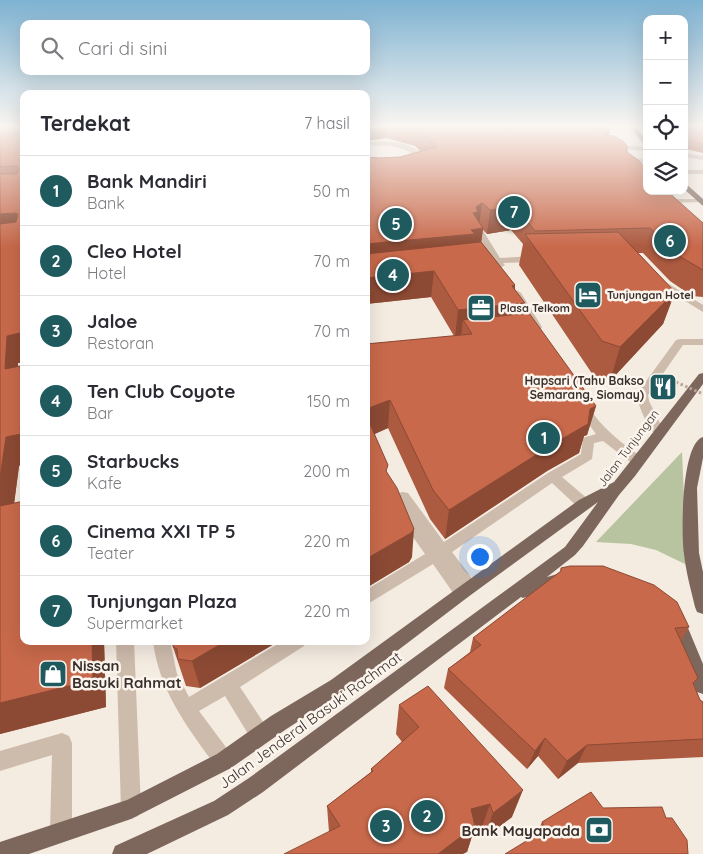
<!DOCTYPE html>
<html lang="id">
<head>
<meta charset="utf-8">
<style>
	:root { --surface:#fff; --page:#f7f7f7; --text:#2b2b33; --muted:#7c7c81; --line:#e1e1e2; --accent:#1f5a5e }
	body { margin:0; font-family:Quicksand,sans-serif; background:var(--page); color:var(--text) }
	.controls { position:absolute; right:15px; top:15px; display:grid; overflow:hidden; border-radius:10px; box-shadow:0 5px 20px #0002 }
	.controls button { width:45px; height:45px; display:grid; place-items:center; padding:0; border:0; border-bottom:1px solid var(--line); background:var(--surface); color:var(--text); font:25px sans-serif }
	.you { position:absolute; left:479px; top:556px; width:18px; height:18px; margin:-12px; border:4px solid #fff; border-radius:50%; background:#1a73e8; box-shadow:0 0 0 8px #1a73e833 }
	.badge { display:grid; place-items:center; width:32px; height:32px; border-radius:50%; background:var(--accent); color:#fff; font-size:16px; font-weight:700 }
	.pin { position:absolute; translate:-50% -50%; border:2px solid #fff; box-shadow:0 1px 5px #0006 }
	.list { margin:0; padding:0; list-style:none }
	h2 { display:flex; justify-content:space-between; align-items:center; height:65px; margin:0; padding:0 20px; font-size:21px }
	h2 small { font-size:16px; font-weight:400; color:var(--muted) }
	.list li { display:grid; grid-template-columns:32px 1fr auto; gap:15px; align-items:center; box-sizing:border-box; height:70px; padding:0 20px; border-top:1px solid var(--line) }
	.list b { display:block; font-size:19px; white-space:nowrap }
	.list p { margin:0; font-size:16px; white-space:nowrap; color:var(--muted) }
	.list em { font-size:16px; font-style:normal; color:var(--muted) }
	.icon { flex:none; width:28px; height:28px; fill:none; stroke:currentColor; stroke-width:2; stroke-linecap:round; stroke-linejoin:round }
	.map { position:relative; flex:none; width:703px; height:854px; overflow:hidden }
	.search { position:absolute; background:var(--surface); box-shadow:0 5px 20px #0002; left:20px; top:20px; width:350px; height:55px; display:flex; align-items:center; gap:12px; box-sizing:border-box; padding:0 18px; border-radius:10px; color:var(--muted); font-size:19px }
	.panel { position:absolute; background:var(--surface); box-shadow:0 5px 20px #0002; left:20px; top:90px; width:350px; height:555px; border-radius:10px }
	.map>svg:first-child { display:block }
	.green { fill:#b8c4a0 }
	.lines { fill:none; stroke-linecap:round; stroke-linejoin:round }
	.path { stroke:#b9a596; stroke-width:4; stroke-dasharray:3 3; stroke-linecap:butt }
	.minor { fill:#cdbbac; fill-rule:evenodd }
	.major { fill:#7d675c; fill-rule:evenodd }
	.path-bridge { stroke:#b9a596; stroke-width:3; stroke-dasharray:2.5 2.5; stroke-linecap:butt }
	.wall { fill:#ac5a40 }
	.shaded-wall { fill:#8c4a34 }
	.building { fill:#c8694b; stroke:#8c4a34 }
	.labels { text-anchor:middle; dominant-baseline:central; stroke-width:5; stroke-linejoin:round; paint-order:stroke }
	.far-poi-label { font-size:11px; font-weight:bold; fill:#3b302b; stroke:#fbf5ee; text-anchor:start }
	.poi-label { font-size:12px; font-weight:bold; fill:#3b302b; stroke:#fbf5ee; text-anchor:end }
	.street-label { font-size:12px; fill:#3b302b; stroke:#fbf5ee }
	.near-poi-label { font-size:15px; font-weight:bold; fill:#3b302b; stroke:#fbf5ee; text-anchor:start }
	.near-street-label { font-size:15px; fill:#3b302b; stroke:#fbf5ee }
</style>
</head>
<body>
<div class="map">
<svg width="703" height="854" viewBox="0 0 703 854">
	<rect width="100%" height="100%" fill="#f4ebe1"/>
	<path class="green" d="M682 452 687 565 656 550 631 544 596 542Z"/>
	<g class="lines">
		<path class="path" d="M15 474 24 470"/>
		<path class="minor" d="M366 142C383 141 420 140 425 161L422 166H418V158C403 145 385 145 366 146Z
			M625 146 647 147V151L623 149 622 148Z
			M684 153 703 156V160L684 157Z
			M625 158 647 159V163H622V160Z
			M684 170H703V174H684Z
			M659 199H703V202L662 203H659Z
			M479 228 482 229 500 258 535 256 539 259 535 262 503 263 505 265 500 268 494 263H478V259L491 258 475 231Z
			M659 278 703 305V312L656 283V279Z
			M516 290 521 293 542 327 541 329 537 330 532 327 511 293Z
			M680 339H703V345H683L648 395 649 401 665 433 659 437C650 435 638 404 636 395L676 340Z
			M583 404 587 405C602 428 621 443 643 458L645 461 643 464H633L603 441 594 443 592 459 562 477 589 500 591 504 589 508 584 509 579 508 552 483 452 552 478 586 476 591 470 593 468 597 462 599 456 597 433 564 366 605V590L425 554 398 516 400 512 405 511 396 497 398 493 403 492 408 493 444 542 548 473 581 454 583 438 596 434 577 408Z
			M116 641H134L141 809 138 816 131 819 124 816 121 809Z
			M153 641H170L177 674 189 697 283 641H306L304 646 240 687 267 728 270 735 267 742 260 744 253 742 225 696 199 711 231 754 234 761 231 768 224 771 217 768C188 728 159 691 153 641Z
			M62 733 69 736 72 743V832L68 839 61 843 54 839 50 832 52 755 0 771V751Z"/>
		<path class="major" d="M630 127H636L647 141V148Z
			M684 182 703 199V206L684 189Z
			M703 373V384L635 476 619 495 583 546 575 555 547 577 561 573 567 574 569 579 567 584 523 598 521 597 263 792 228 815 147 854H112L115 846 214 801 249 778 565 547 598 502 468 597 343 692 285 730 231 768 131 819 29 854H0V842L127 800 217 754 271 716 331 680 579 500 614 482 699 374Z
			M703 437V458L697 488 699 553 703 572V614L697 612 695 607C691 590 686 572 684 554 681 534 681 443 703 437Z
			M677 614 683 616 703 664V694L697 692 669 621 671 616Z"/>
		<path class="path-bridge" d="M676 382 703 394"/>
	</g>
	<path class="wall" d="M0 127H24V362L18 363 19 466 14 503 24 641H104L106 707 0 734Z
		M366 127H611L609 135 627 152 647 191 703 223V297L692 296 670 281 643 253H638L675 292 663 324 610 381 593 375 519 265 523 244 511 230 487 234 483 230 481 242 515 285V289L523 313 596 406 587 435 584 436 579 453 547 471 445 539 430 519 388 428 374 434 387 473 412 557 409 562 366 588V344L454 336 431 297 366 304V157L379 158 400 157 420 151 415 146 386 138Z
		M684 127H703V153L686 149 684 146Z
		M561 568 689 627 681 641 698 678 694 684 700 700 703 702V757L578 763 558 779 538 756 527 769 444 688 448 669 470 652 473 638 560 572Z
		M173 641H279L200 688 186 686 173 647Z
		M399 705 512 817 484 838 481 830 473 833 467 852 329 832 327 806 371 772V769L402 742 396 734Z
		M603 808 666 818 536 835 542 822Z"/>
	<path class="shaded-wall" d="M366 127H387L386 138 366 141Z
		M595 127H611L608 139Z
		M482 203 479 226 483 228 480 252 366 269V244L473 213 476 207Z
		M515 206 511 230 487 234 490 210Z
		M16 213 24 236 0 239V214Z
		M434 271 431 297 366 304V278Z
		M515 285 512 304 525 303 520 329 463 320 461 336 455 337 458 310 512 286Z
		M675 292 663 324 610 381 620 347Z
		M24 332V362L18 363 16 397 5 369 7 336Z
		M20 366 24 374V384L21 377Z
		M390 400 388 428 366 438V409Z
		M596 406 587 435 584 436 579 453 547 471 445 539 449 510 590 409Z
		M24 426V464L19 466 10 536 0 515V478L6 437 20 427Z
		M414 529 412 557 409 562 366 588V559Z
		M92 641H104L106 707 0 734V703Z
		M226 641H279L200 688 192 661Z
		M545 738 538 756 527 769 535 751Z
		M587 745 578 763 558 779 567 761Z
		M523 790 512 817 484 838 493 813Z
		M490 804 481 830 473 833 467 852 463 854H438L471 809Z"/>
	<path class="building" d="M0 127H24V332L7 336 5 369 20 366 21 377H24V426L20 427 21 434 6 437 0 478V224L16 222 18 214 16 213 0 214V174H17L19 168 17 166 0 167Z
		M418 127H595L605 135 615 136 624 142 627 146V152L638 160 647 170V191H667L703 223V270L679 256 650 228 535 231 515 206 490 210 482 203 476 207 478 212 473 213 483 228 471 230 475 234 366 244V157L379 158 400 157 437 147Z
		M684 127H703V144L689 141 684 135Z
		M618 232 675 292 620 347 602 341 525 234Z
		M481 242 515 285 512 286 525 303 458 310 434 271 366 278V254Z
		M529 313 596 406 590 409 588 424 555 443 449 510 433 490 390 400 366 409V344L472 334 463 320Z
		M366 415 388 465 386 471 397 488 414 529 411 533 366 559Z
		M24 501V641H92L93 680 0 703V506Z
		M570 566H603L654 585 677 602 689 627 675 628 698 678 693 683 700 700 703 702V739L587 745 567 761 545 738 535 751 448 669 481 645 473 638 561 571V568Z
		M173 641H226L192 661 178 659 177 649 173 647Z
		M428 686 523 790 493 813 490 804 471 809 475 826 438 854H284L340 826 327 806 373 771 371 769 419 727 399 705Z
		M591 792 603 808 662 807 666 818H672L687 840 688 854H505L546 829 542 822Z"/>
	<linearGradient id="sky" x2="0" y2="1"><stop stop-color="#7eb2d2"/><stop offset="0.51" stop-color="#faf6f2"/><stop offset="1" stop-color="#faf6f2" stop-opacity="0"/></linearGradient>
	<rect width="703" height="247" fill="url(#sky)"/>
	<defs>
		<symbol id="hotel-square" viewBox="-11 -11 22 22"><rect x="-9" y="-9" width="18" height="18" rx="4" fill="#1f5a5e" stroke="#fbf5ee"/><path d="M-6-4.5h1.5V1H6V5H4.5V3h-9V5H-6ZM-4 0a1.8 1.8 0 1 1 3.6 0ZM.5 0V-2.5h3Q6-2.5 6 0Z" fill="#fff"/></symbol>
		<symbol id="office-square" viewBox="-11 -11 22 22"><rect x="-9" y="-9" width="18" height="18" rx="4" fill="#1f5a5e" stroke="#fbf5ee"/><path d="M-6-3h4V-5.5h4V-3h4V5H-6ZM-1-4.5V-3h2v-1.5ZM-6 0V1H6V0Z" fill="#fff"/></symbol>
		<symbol id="restaurant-square" viewBox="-11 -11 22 22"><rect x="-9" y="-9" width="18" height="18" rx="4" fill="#1f5a5e" stroke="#fbf5ee"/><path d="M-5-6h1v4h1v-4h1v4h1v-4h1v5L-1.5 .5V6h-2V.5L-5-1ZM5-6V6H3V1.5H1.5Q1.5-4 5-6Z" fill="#fff"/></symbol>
		<symbol id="shop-square" viewBox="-11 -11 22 22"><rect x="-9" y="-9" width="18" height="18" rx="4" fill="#1f5a5e" stroke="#fbf5ee"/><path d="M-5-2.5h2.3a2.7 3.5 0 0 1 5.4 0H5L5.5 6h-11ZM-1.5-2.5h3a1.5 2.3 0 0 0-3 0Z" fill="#fff"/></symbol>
		<symbol id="bank-square" viewBox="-11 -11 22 22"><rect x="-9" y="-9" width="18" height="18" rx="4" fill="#1f5a5e" stroke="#fbf5ee"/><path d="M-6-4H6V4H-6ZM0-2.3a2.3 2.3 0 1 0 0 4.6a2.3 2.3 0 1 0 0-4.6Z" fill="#fff"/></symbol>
	</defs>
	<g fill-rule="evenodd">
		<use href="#hotel-square" x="572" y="279" width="32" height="32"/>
		<use href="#office-square" x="465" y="292" width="32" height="32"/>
		<use href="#restaurant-square" x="647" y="371" width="32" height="32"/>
		<use href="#shop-square" x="37" y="658" width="32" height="32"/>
		<use href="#bank-square" x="583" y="814" width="32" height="32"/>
	</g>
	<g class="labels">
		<g class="far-poi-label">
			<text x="607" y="295">Tunjungan Hotel</text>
			<text x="500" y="308">Plasa Telkom</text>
		</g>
		<g class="poi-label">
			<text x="644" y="380">Hapsari (Tahu Bakso<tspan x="644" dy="14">Semarang, Siomay)</tspan></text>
		</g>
		<g class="street-label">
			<text transform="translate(628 448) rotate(-53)">Jalan Tunjungan</text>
		</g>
		<g class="near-poi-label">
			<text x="72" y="665">Nissan<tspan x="72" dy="17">Basuki Rahmat</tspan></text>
			<text x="580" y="830" text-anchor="end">Bank Mayapada</text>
		</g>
		<g class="near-street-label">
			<text transform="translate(310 720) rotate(-36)">Jalan Jenderal Basuki Rachmat</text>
		</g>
	</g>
</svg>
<div class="controls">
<button>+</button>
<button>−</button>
<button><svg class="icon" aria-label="locate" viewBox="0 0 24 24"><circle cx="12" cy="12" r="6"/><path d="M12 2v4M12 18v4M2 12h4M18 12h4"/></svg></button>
<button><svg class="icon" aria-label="layers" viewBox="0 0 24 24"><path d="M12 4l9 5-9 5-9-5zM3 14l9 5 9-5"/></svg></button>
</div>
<div class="you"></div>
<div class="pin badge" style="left:544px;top:438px">1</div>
<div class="pin badge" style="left:427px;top:816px">2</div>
<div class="pin badge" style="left:386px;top:826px">3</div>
<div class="pin badge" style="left:393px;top:275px">4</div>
<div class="pin badge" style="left:396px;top:224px">5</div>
<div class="pin badge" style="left:670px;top:241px">6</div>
<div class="pin badge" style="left:514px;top:212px">7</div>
<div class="search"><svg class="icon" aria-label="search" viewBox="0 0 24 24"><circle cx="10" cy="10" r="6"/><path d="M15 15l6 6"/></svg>Cari di sini</div>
<section class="panel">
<h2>Terdekat<small>7 hasil</small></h2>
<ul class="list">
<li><span class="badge">1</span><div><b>Bank Mandiri</b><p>Bank</p></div><em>50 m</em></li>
<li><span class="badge">2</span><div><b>Cleo Hotel</b><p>Hotel</p></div><em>70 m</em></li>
<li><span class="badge">3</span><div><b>Jaloe</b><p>Restoran</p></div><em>70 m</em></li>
<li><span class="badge">4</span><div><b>Ten Club Coyote</b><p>Bar</p></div><em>150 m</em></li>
<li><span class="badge">5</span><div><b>Starbucks</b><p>Kafe</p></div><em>200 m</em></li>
<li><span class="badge">6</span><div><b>Cinema XXI TP 5</b><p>Teater</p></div><em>220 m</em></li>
<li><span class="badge">7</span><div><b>Tunjungan Plaza</b><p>Supermarket</p></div><em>220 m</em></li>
</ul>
</section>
</div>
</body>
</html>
